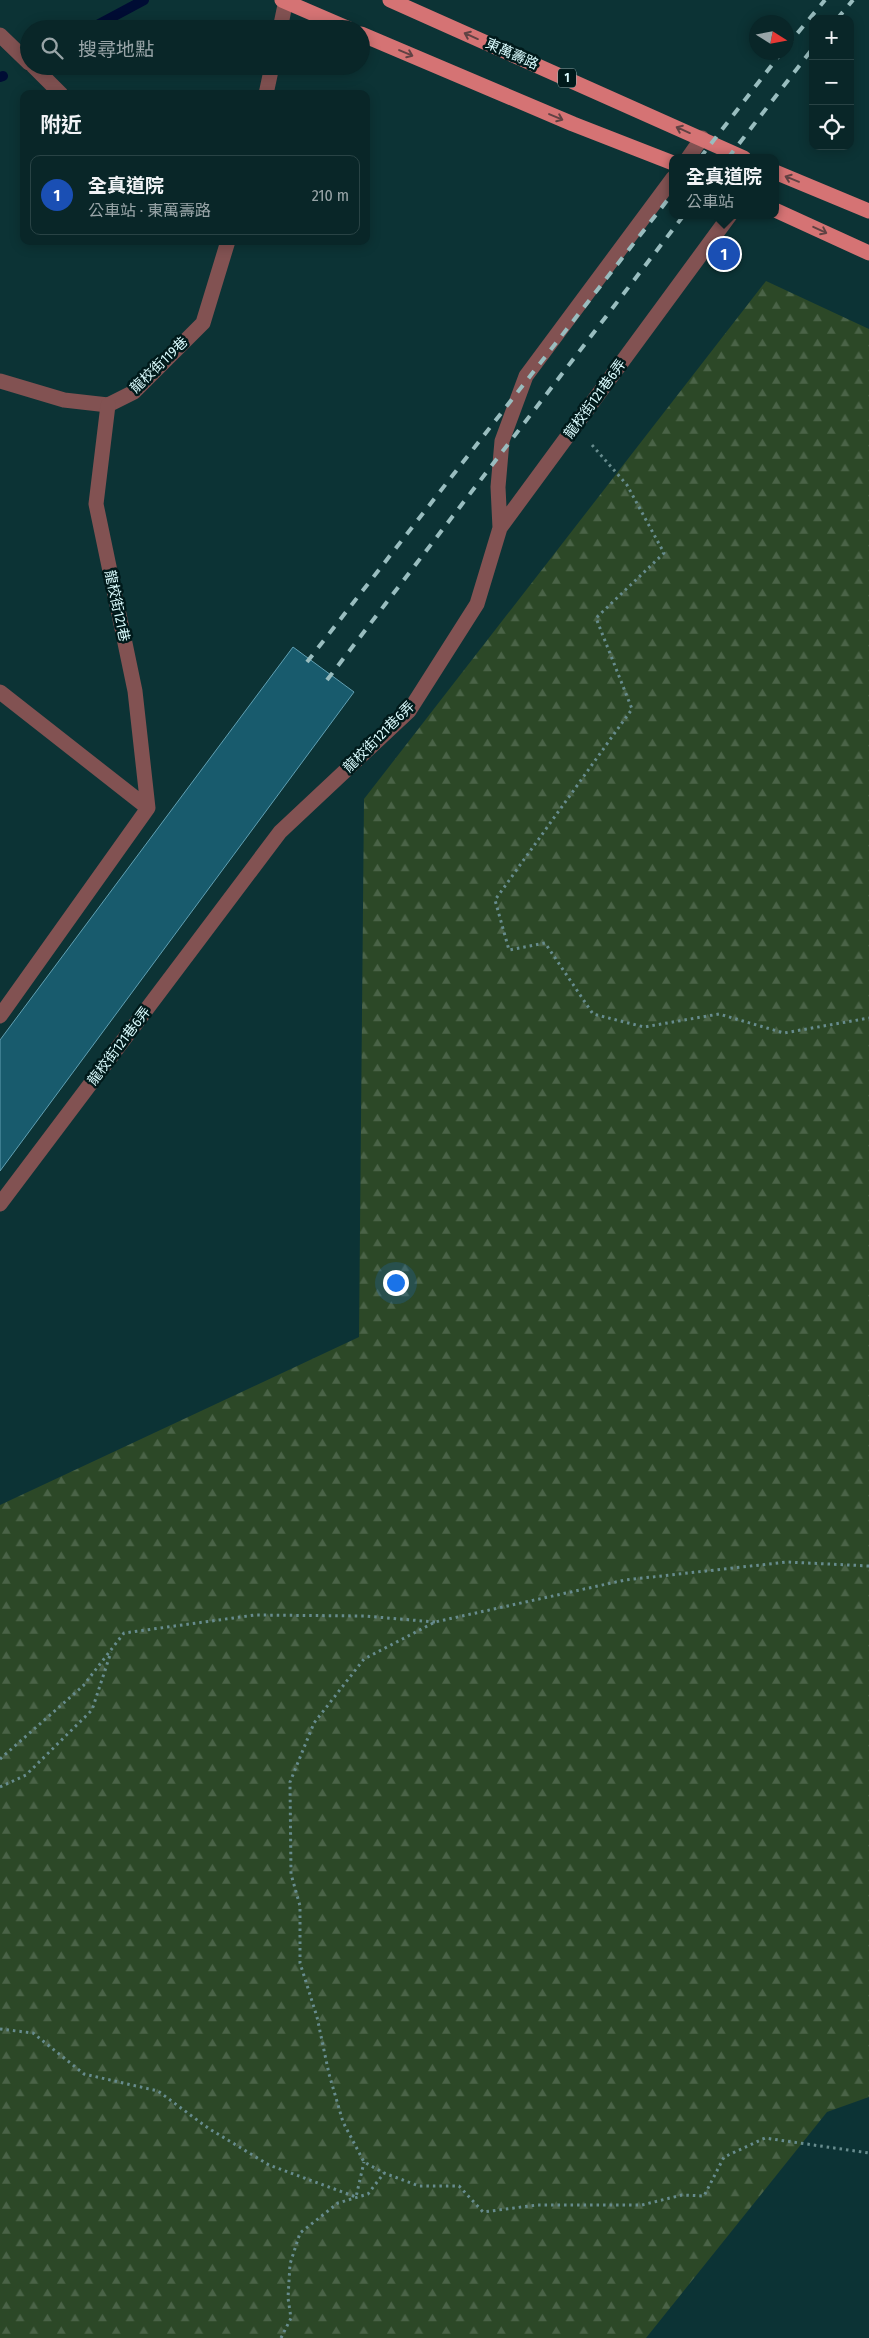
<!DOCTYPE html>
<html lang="zh-TW">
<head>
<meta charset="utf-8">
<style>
	:root { --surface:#092628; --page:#173234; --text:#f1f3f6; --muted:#99a5a8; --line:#294345; --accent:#2563eb }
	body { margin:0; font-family:"Fira Sans Condensed","Noto Sans TC",sans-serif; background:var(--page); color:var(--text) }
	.controls { position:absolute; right:15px; top:15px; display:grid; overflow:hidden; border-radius:10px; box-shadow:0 2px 12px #0003 }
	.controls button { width:45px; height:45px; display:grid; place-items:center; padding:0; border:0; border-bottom:1px solid var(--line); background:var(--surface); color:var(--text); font:25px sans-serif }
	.compass { position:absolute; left:749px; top:15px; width:45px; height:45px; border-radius:50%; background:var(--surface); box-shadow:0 2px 12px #0003; rotate:101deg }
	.you { position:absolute; left:395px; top:1282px; width:18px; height:18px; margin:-12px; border:4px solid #fff; border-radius:50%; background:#1a73e8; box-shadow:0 0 0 8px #1a73e833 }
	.badge { display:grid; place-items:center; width:32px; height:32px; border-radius:50%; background:var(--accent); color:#fff; font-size:16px; font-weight:700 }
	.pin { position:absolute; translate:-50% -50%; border:2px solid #fff; box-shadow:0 1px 5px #0006 }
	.popup { position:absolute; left:669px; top:154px; width:110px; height:65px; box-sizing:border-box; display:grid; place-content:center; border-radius:10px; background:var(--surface); filter:drop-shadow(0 1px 4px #0005); font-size:16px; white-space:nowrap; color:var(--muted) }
	.popup b { font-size:19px; color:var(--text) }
	.popup::after { content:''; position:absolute; left:50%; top:100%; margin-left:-10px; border:10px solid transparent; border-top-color:var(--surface) }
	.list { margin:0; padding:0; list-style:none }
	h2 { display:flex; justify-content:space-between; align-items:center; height:65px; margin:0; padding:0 20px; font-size:21px }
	h2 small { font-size:16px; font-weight:400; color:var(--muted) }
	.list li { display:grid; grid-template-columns:32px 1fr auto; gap:15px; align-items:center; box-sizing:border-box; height:80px; margin:0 10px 10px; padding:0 10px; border:1px solid var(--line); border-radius:10px }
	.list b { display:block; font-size:19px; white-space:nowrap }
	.list p { margin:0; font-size:16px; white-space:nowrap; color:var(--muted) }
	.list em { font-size:16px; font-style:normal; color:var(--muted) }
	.icon { flex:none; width:28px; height:28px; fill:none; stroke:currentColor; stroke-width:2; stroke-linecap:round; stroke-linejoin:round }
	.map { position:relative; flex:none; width:869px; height:2338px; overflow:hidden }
	.search { position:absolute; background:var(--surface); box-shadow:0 2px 12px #0003; left:20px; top:20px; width:350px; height:55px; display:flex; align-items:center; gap:12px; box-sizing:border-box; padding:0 18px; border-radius:28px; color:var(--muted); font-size:19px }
	.panel { position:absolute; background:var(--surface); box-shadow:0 2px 12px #0003; left:20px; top:90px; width:350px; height:155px; border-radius:10px }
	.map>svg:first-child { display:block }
	.forest { fill:url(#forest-firs) }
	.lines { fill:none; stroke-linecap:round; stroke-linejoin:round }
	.stream { stroke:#000c34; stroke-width:10 }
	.building { fill:#185b6d; stroke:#61a0b3 }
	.path { stroke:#678c8e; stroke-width:3; stroke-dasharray:2.5 4; stroke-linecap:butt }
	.service { stroke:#825252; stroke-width:15 }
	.minor { stroke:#825252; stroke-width:15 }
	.primary { stroke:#d57374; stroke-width:15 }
	.rail { stroke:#99bdbf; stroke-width:4; stroke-dasharray:9 9; stroke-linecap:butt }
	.oneway { stroke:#604243 }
	.labels { text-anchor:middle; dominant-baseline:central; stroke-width:5; stroke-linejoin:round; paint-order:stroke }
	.shield { fill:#001a1b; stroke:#99b8ba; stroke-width:1 }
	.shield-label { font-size:12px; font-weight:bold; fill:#dafcfe }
	.street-label { font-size:14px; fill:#dafcfe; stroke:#001a1b }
</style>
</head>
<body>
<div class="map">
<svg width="869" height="2338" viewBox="0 0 869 2338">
	<defs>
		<pattern id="forest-firs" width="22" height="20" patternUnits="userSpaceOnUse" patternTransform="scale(1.25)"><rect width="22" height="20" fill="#2c4827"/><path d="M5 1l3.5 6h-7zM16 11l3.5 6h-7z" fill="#4a6347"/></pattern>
	</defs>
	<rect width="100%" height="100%" fill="#0c3335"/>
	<path class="forest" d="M766 281 869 329V2097L827 2112 646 2338H0V1505L359 1337 364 799Z"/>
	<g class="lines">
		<path class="stream" d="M90 29 144 0
			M0 77 3 76"/>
	</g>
	<path class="building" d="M293 647 354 692 0 1171V1040Z"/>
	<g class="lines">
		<path class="path" d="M592 445 627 485 664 553 596 618 632 709 495 900 509 950 545 943 593 1014 644 1027 719 1014 784 1033 869 1018
			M869 1566 787 1562 625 1580 435 1622 364 1659 314 1723 290 1782 291 1874 300 1906V1963L317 2017 329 2074 343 2122 364 2162 384 2173 419 2186H459L483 2212 537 2205H642L682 2195 704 2196 724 2157 765 2138 869 2153
			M0 1759 83 1686 124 1633 255 1615 364 1616 435 1622
			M0 1787 26 1775 92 1710 111 1652
			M0 2029 33 2033 84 2074 158 2091 208 2128 269 2165 356 2197 364 2162
			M281 2338 291 2318 288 2298 290 2264 300 2233 338 2203 368 2194 384 2173"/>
		<path class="service" d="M280 29 286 0
			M0 35 29 63
			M33 66 61 94
			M266 94 272 66
			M688 158 702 138
			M0 381 64 400 108 405 134 392 203 323 228 241
			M500 528 498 487 502 441 526 376 673 178
			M0 1204 280 832 409 711 477 604 500 528 730 215"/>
		<path class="minor" d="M108 405 96 504 135 691 148 808
			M0 692 148 808 0 1016"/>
		<path class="primary" d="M282 0 349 29
			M390 0 744 158
			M361 34 573 124 673 163
			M775 172 869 211
			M775 210 869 253"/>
		<path class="rail" d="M837 19 853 0
			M786 47 825 0
			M700 158 782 52
			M728 158 813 48
			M307 662 673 193
			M327 680 684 215"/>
	</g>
	<defs><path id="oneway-shaft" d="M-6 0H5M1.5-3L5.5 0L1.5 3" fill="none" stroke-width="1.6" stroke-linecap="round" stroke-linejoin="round" transform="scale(1.25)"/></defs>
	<g class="oneway">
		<use href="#oneway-shaft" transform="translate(471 36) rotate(-156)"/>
		<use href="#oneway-shaft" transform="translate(406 53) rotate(23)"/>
		<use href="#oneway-shaft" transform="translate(556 117) rotate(23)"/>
		<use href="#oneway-shaft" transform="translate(683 130) rotate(-156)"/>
		<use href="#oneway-shaft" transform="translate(792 179) rotate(-158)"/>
		<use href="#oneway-shaft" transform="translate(820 230) rotate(25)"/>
	</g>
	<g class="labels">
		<rect class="shield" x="558" y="68.5" width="18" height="19" rx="4"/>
		<g class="shield-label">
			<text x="567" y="78">1</text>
		</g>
		<g class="street-label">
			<text transform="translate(512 54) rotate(24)">東萬壽路</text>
			<text transform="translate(159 365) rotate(-44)">龍校街119巷</text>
			<text transform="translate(595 399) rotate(-54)">龍校街121巷6弄</text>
			<text transform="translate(117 606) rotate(78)">龍校街121巷</text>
			<text transform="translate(379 737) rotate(-45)">龍校街121巷6弄</text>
			<text transform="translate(119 1046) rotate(-53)">龍校街121巷6弄</text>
		</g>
	</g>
</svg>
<div class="controls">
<button>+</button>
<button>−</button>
<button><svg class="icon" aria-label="locate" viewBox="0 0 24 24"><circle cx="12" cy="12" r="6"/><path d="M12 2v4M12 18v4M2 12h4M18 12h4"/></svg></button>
</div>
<svg class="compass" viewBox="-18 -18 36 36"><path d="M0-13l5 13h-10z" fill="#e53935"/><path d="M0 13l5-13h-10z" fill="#99a5a8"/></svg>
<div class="you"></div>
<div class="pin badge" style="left:724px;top:254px;background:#1a4fb4">1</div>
<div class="popup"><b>全真道院</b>公車站</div>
<div class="search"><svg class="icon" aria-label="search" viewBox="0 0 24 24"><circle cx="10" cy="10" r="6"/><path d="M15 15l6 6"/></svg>搜尋地點</div>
<section class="panel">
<h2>附近<small></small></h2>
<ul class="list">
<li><span class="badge" style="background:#1a4fb4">1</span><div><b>全真道院</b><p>公車站 · 東萬壽路</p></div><em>210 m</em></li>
</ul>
</section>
</div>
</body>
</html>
